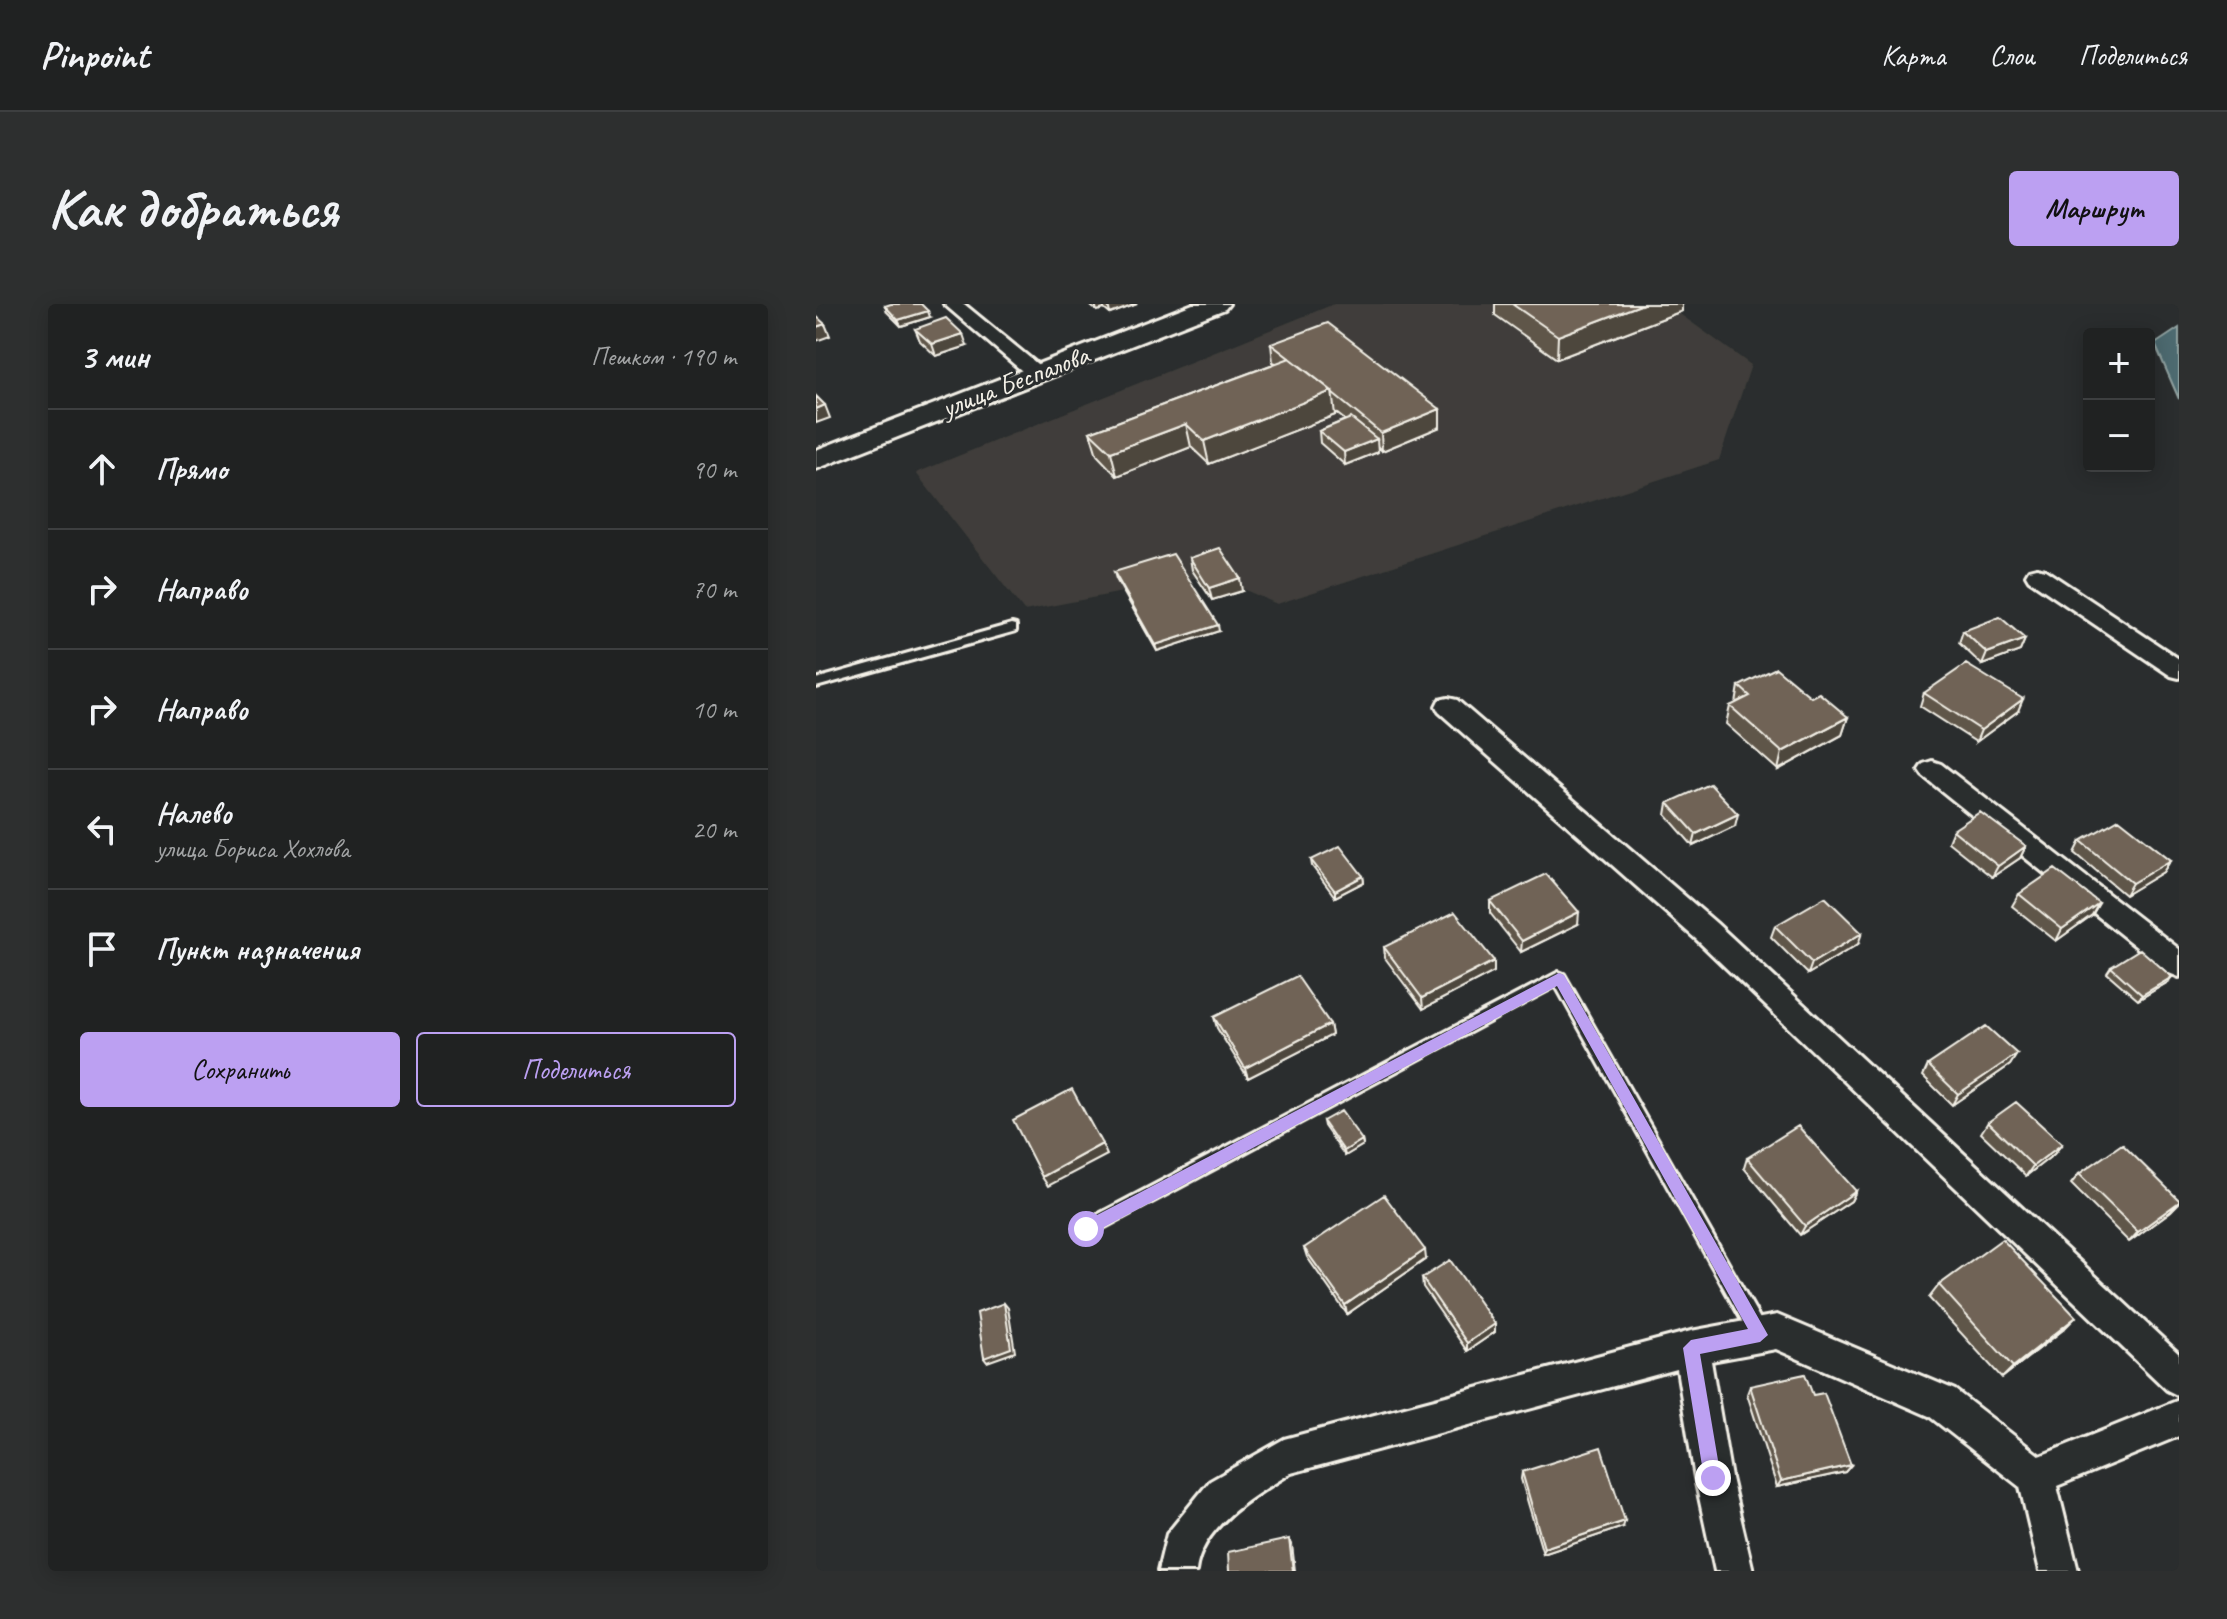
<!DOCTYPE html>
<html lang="ru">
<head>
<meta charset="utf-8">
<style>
	:root { --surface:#202222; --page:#2d2f2f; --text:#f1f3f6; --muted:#a2a4a5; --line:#3d3f40; --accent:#bca0f2 }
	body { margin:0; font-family:Caveat,sans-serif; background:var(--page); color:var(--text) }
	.controls { position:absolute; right:24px; top:24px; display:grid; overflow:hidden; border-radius:8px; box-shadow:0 4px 20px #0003 }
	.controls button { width:72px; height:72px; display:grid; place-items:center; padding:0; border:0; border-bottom:2px solid var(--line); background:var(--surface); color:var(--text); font:40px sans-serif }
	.stop { position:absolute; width:24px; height:24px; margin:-18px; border:6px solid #bca0f2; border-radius:50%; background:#fff }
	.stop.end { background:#bca0f2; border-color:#fff; box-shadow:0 2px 8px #0008 }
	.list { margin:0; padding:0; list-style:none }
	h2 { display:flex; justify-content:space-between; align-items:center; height:104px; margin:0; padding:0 32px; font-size:34px }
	h2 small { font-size:26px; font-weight:400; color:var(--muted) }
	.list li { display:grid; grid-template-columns:52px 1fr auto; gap:24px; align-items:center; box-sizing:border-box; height:120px; padding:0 32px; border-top:2px solid var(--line) }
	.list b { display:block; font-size:30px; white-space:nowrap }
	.list p { margin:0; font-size:26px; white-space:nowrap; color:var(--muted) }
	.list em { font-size:26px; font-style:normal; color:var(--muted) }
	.actions { display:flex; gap:16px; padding:24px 32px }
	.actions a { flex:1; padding:18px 0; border:2px solid var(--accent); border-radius:8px; text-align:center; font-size:28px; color:var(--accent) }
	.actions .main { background:var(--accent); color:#111 }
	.icon { flex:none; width:44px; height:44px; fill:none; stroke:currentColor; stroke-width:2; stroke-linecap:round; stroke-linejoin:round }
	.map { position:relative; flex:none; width:1363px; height:1267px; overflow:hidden; border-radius:8px }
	header { display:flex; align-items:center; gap:48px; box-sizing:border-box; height:112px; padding:0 40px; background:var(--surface); border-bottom:2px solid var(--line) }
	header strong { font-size:38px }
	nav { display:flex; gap:44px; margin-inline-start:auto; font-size:28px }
	.intro { display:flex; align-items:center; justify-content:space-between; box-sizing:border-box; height:192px; padding:0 48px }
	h1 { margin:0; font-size:56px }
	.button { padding:20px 36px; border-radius:8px; background:var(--accent); color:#111; font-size:28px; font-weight:700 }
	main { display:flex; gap:48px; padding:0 48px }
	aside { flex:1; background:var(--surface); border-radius:8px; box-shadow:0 4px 20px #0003 }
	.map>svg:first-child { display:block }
	.built { fill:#3f3e3a }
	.water { fill:#4d6b70; stroke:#90a1a0; stroke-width:2 }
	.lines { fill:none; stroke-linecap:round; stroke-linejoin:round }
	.service-casing { stroke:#f4f1e8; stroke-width:6 }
	.minor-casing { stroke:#f4f1e8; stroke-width:6 }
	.secondary-casing { stroke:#f4f1e8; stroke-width:6 }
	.service { fill:#2a2d2e; fill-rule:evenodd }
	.minor { fill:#2a2d2e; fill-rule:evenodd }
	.secondary { fill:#2a2d2e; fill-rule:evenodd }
	.wall { fill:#5f564a; stroke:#f4f1e8; stroke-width:2 }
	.shaded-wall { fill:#4e463c; stroke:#f4f1e8; stroke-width:2 }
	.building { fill:#6f6456; stroke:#f4f1e8; stroke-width:2 }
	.route { fill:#bca0f2 }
	.labels { text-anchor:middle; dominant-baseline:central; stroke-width:6; stroke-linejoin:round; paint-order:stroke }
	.far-street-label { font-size:28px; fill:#f4f1e8; stroke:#2a2d2e }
</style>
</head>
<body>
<header>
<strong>Pinpoint</strong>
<nav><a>Карта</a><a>Слои</a><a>Поделиться</a></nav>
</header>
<div class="intro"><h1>Как добраться</h1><a class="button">Маршрут</a></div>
<main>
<aside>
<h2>3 мин<small>Пешком · 190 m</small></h2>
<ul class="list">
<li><svg class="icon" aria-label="ahead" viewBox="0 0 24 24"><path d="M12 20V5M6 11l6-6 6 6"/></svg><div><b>Прямо</b></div><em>90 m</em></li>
<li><svg class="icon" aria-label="right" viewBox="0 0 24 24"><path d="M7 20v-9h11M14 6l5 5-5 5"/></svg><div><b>Направо</b></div><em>70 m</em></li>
<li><svg class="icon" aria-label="right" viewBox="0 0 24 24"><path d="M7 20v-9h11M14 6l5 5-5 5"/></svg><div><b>Направо</b></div><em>10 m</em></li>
<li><svg class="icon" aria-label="left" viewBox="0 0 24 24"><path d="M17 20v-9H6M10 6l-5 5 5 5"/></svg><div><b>Налево</b><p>улица Бориса Хохлова</p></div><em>20 m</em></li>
<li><svg class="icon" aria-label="arrive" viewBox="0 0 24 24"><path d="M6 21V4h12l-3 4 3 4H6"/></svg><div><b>Пункт назначения</b></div></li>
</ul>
<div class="actions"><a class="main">Сохранить</a><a>Поделиться</a></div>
</aside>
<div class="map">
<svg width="1363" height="1267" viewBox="0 0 1363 1267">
	<rect width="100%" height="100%" fill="#2a2d2e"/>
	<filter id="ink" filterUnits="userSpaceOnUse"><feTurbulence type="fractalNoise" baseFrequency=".0125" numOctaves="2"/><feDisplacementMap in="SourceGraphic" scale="16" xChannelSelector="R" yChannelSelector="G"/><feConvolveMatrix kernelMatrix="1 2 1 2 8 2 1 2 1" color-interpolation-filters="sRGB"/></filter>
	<g filter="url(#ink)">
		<path class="built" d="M518 0H850L935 61 903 156 461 300 395 271 208 307 100 169Z"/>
		<path class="water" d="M1363 24V95L1339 40Z"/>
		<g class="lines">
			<defs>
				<path id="service" d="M196 320 200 321V327L0 383V375Z
					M743 668 748 670 949 1024 952 1030 949 1036 943 1038 937 1036 740 682 276 930 270 933 264 930 262 925 264 920Z"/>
				<path id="minor" d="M128 0H148L226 64 228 68 226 72H212Z
					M1221 264 1229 266 1363 355V374L1355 372 1213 276 1210 271 1213 266Z
					M632 394 641 396 900 619 1363 1050V1092L1351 1086 880 635 623 408 620 402 623 396Z
					M1116 457 1125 460 1363 645V673L1353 669 1107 472 1103 466 1107 460Z
					M961 1011 1139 1086 1224 1152 1363 1096V1132L1241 1182 1262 1267H1224L1204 1183 1113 1112 960 1045 895 1057 915 1174 937 1267H899L879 1174 861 1065 475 1169C439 1191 386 1221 380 1267H342L351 1230 394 1177 468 1135 875 1027Z"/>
				<path id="secondary" d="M377 0H413L409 5 0 165V146Z"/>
			</defs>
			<use href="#service" class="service-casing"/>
			<use href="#minor" class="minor-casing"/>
			<use href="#secondary" class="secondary-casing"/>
			<use href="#service" class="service"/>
			<use href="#minor" class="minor"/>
			<use href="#secondary" class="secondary"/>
		</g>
		<path class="wall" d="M272 0H321L294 10 288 5 281 7Z
			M679 0H866V7L741 55 679 11Z
			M69 2 114 13 85 22 71 8Z
			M99 25 151 42 120 52 104 37Z
			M455 40 624 105V123L566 147 562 143V148L529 161 504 139 503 127 529 116 519 108V111L393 160 375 143 301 172 281 151 274 128 460 59 457 58Z
			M374 254 426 287 396 296 376 266Z
			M298 268 403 327 341 347 300 275Z
			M1147 327 1209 335 1204 347 1166 361 1143 339Z
			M923 382 995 393 1032 413 1026 431 962 466 910 420 914 402 920 400Z
			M1108 389 1202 407 1160 438 1104 402Z
			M852 499 919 522 877 542 850 511Z
			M1137 526 1210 542 1204 554 1176 573 1132 538Z
			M1265 537 1355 556 1347 568 1309 591 1259 549Z
			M495 556 547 572 548 578 519 593 496 562Z
			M1203 590 1283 599 1276 611 1240 637 1196 602Z
			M674 597 762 620 705 648 674 609Z
			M959 622 1042 640 992 670 955 633Z
			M568 643 678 657V668L607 705 569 654Z
			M1295 663 1352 678 1322 696 1291 669Z
			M398 713 514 720 516 731 432 774 401 724Z
			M1201 750 1194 761 1136 801 1107 772 1112 761Z
			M507 817 546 836 547 841 529 852 508 822Z
			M1172 818 1246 840 1238 850 1210 872 1165 829Z
			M931 854 1040 887 1035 897 984 931 928 864Z
			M1263 870 1363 899 1355 907 1313 938 1255 880Z
			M488 944 610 955 531 1010 491 953Z
			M606 974 679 1020V1028L651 1047 607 983Z
			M1123 981 1248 1025 1186 1074 1113 994Z
			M934 1082 997 1091 1035 1161 1029 1168 961 1183 931 1090Z
			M706 1168 807 1223 727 1250 705 1175Z"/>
		<path class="shaded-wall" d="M279 0H287L288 5 281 7Z
			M292 0H321L294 10Z
			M827 0H866V7L741 55 742 32Z
			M112 7 114 13 85 22 82 16Z
			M9 20 14 32 0 37V23Z
			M147 30 151 42 120 52 116 40Z
			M516 87 519 111 393 160 388 137Z
			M9 101 14 114 0 119V105Z
			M624 105V123L566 147 565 129Z
			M370 120 375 143 301 172 295 148Z
			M561 135 562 148 529 161 528 148Z
			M424 274 426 287 396 296 393 284Z
			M402 321 403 327 341 347 339 341Z
			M1209 335 1204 347 1166 361 1171 349Z
			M1207 395 1202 407 1160 438 1165 426Z
			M1032 413 1026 431 962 466 966 448Z
			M922 510 919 522 877 542 880 530Z
			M1210 542 1204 554 1176 573 1182 562Z
			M1355 556 1347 568 1309 591 1316 579Z
			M547 572 548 578 519 593V587Z
			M1283 599 1276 611 1240 637 1246 625Z
			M763 608 762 620 705 648 706 637Z
			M1046 629 1042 640 992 670 996 659Z
			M678 657V668L607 705 606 694Z
			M1356 673 1352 678 1322 696 1326 691Z
			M514 720 516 731 432 774 429 764Z
			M1201 750 1194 761 1136 801 1142 790Z
			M546 836 547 841 529 852 528 847Z
			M286 840 291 851 232 882 226 873Z
			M1246 840 1238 850 1210 872 1217 862Z
			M1040 887 1035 897 984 931 989 922Z
			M1363 898 1355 907 1313 938 1322 928Z
			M609 946 610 955 531 1010 529 1001Z
			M188 999 192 1004 199 1048 171 1058 168 1054Z
			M1260 1013 1248 1025 1186 1074 1197 1063Z
			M679 1020V1028L651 1047V1039Z
			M1035 1161 1029 1168 961 1183 965 1177Z
			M809 1217 807 1223 727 1250 728 1244Z
			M473 1235 476 1240 479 1267H477Z"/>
		<path class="building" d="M75 0H105L112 7 82 16 69 2Z
			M696 0H827L742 32Z
			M0 12 9 20 0 23Z
			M130 14 147 30 116 40 99 25Z
			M512 19 624 105 565 129 517 90 516 87 455 40Z
			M474 54 516 87 388 137 370 120 295 148 274 128Z
			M0 92 9 101 0 105Z
			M535 114 561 135 528 148 503 127Z
			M404 244 424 274 393 284 374 254Z
			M357 250 402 321 339 341 298 268Z
			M1184 313 1209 335 1171 349 1147 327Z
			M1150 360 1207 395 1165 426 1108 389Z
			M960 364 995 393 1003 389 1032 413 966 448 914 402 934 392 923 382Z
			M894 480 922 510 880 530 852 499Z
			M1164 508 1210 542 1182 562 1137 526Z
			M1303 515 1355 556 1316 579 1265 537Z
			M524 542 547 572 519 587 495 556Z
			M1239 565 1283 599 1246 625 1203 590Z
			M730 570 763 608 706 637 674 597Z
			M1009 593 1046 629 996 659 959 622Z
			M639 608 678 657 606 694 568 643Z
			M1324 645 1356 673 1326 691 1295 663Z
			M481 672 514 720 429 764 398 713Z
			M1170 722 1201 750 1142 790 1112 761Z
			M256 785 286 840 226 873 197 816Z
			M1200 798 1246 840 1217 862 1172 818Z
			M525 807 546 836 528 847 507 817Z
			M982 822 1040 887 989 922 931 854Z
			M1306 840 1363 896V898L1322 928 1263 870Z
			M568 891 609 946 529 1001 488 944Z
			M1186 935 1260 1013 1197 1063 1123 981Z
			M634 956 679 1020 651 1039 606 974Z
			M188 999 195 1044 168 1054 161 1009Z
			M989 1070 997 1091 1008 1089 1035 1161 965 1177 934 1082Z
			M785 1143 809 1217 728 1244 706 1168Z
			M473 1235 477 1267H413L412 1248Z"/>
	</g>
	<path class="route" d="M743 669 748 671 952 1031 944 1038 884 1050 905 1174 903 1180 897 1182 891 1180 888 1174 867 1044 875 1036 932 1025 741 682 275 930H264V920Z"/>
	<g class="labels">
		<g class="far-street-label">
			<text transform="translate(199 77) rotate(-21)">улица Беспалова</text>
		</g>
	</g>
</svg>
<div class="controls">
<button>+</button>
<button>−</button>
</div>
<div class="stop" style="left:270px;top:925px"></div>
<div class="stop end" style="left:897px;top:1174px"></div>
</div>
</main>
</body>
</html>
